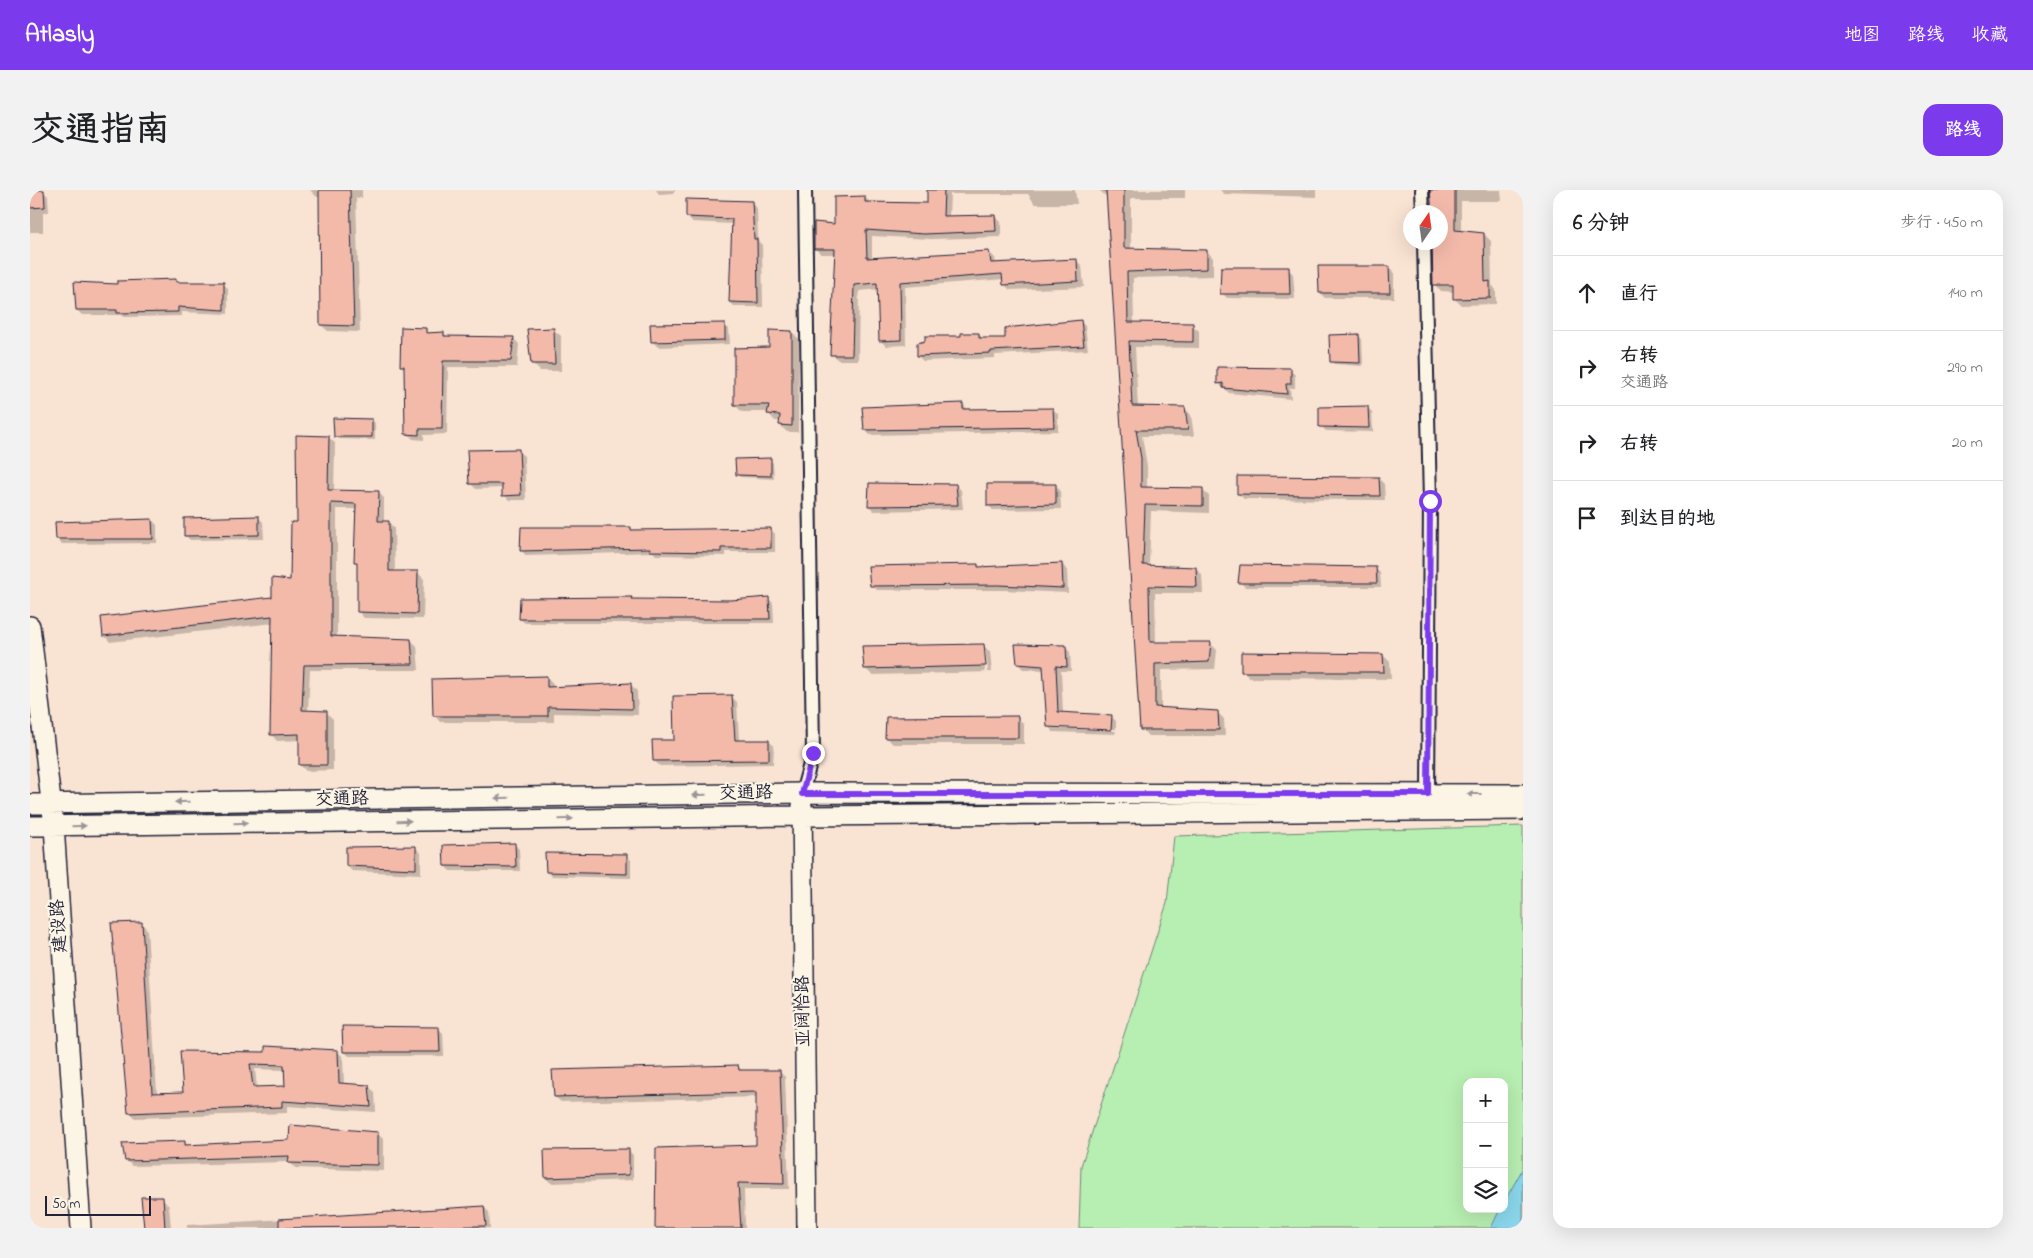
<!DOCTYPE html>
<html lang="zh">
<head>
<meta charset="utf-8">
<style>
	:root { --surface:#fff; --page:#f2f2f2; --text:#202124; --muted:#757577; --line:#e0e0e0; --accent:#7c3aed }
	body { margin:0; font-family:"Indie Flower","LXGW WenKai TC",sans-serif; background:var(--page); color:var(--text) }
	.controls { position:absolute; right:15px; bottom:15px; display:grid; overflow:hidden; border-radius:10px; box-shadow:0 5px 20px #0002 }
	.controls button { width:45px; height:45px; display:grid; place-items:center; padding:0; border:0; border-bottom:1px solid var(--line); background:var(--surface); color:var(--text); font:25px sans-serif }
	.compass { position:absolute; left:1373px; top:15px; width:45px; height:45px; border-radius:50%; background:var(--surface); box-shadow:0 5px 20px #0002; rotate:13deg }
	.scale { position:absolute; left:15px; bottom:12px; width:106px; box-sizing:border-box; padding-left:5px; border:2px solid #22223b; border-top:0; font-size:14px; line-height:18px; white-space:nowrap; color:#22223b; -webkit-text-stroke:4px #fcf5e5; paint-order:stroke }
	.stop { position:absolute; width:15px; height:15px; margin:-11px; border:4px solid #7c3aed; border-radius:50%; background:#fff }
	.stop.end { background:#7c3aed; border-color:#fff; box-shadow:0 1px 5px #0008 }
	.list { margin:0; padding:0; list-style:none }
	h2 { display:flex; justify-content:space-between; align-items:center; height:65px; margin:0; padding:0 20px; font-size:21px }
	h2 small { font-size:16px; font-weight:400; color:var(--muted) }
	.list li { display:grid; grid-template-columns:32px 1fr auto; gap:15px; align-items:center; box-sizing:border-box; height:75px; padding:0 20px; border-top:1px solid var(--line) }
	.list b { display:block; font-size:19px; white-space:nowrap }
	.list p { margin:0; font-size:16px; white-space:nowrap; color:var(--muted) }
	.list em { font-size:16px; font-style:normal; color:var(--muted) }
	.icon { flex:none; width:28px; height:28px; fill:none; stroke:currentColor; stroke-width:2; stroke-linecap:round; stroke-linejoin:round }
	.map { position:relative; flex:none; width:1493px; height:1038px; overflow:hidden; border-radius:15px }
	header { display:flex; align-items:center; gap:30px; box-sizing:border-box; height:70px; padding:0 25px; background:var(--accent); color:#fff }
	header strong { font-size:24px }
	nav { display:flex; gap:28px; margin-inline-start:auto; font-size:18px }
	.intro { display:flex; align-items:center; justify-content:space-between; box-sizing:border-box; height:120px; padding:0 30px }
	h1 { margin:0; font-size:35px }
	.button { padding:12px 22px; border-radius:15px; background:var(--accent); color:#fff; font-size:18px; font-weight:700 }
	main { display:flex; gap:30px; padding:0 30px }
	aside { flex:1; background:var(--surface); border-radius:15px; box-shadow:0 5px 20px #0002 }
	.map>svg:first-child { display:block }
	.green { fill:#b7eeb1; stroke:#6c8876; fill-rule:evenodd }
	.water { fill:#8ad6ea; stroke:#608ea4 }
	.shadow { fill:#0003; fill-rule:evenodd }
	.building { fill:#f3baaa; stroke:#22223b; fill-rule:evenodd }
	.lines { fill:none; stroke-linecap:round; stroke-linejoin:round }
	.street-casing { stroke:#22223b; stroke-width:16 }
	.secondary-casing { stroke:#22223b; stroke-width:22 }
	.street { stroke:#fcf5e5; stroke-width:12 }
	.secondary { stroke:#fcf5e5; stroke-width:19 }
	.oneway { fill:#9a9698 }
	.route { stroke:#7c3aed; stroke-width:6 }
	.labels { text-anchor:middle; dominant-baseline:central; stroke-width:4.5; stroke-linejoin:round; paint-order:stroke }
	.street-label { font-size:18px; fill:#22223b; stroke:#fcf5e5 }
</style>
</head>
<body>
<header>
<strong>Atlasly</strong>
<nav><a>地图</a><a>路线</a><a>收藏</a></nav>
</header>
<div class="intro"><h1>交通指南</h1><a class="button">路线</a></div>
<main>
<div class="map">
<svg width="1493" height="1038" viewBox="0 0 1493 1038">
	<rect width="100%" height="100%" fill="#f9e3d3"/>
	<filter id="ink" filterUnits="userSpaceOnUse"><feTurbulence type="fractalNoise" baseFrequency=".02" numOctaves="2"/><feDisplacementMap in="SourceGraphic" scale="10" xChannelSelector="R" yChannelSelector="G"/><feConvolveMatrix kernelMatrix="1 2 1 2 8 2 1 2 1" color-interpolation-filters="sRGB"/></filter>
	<g filter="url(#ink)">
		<path class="green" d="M1493 636V1038H1049L1051 976 1137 713 1144 646ZM1437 892H1474V1019H1437Z"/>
		<path class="water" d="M1493 978V1038H1461L1470 1019H1474V1012Z"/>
		<path class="shadow" d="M280 0H332V8H326L330 142 298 141 291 135 290 7H287Z
			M626 0H645L644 3 629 4Z
			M899 0H1045L1047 14H1005L998 4H920L919 27 965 26 971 32V47L901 49 842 46V69L959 62 965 68 966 74 1046 70 1052 76 1054 97 980 100 974 94V89L875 97 876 155 856 156 850 150 848 99 829 101 828 170H808L802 164 806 64H791L785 58 805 35 835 7 841 14H899Z
			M1069 0H1155V8H1101V60L1177 61 1183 68V86L1103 88 1104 134 1162 135 1169 141V158L1105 157 1108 218H1155L1161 225 1164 246H1112L1117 276V298L1172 300 1179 306V323L1121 321 1119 377 1166 378 1172 385 1173 403H1125L1126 453H1180L1187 460 1185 479 1131 480V518L1187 522 1194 529 1195 546H1118L1112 539 1078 8Z
			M1190 0H1286V7L1194 4Z
			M1401 0H1471L1472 11H1431V41L1454 44 1461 51 1462 95 1466 100V114L1431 115 1424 108 1425 102 1411 101 1404 94 1410 52V22H1403Z
			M0 1H13L18 6 19 22H13V42H0Z
			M722 13 727 18 728 51 732 55 733 117H705L700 112 703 34 662 32 657 27Z
			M1359 77 1364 82V108H1295L1290 103Z
			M1258 79 1263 84 1265 109 1197 108 1192 103Z
			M145 90 148 93H193L198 99V124L152 122V126L94 127 91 125H52L47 120Z
			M1050 131 1055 136 1058 160 965 165V168L893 171 888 166 949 144 954 150H976Z
			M694 134 699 139 700 154 628 157 623 152Z
			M395 139 400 144 413 143 418 147 483 148 489 154 487 177H418L417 244 394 245V250L383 249 377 243 375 179 372 175Z
			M524 140 531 146V181H510L503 174Z
			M762 142 769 149 768 242H757L750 235 751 231H745L739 224V222H712L705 215 740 159Z
			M1329 146 1332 149 1333 176 1304 174 1301 171Z
			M1260 180 1265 185V198H1260L1261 209 1199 203 1188 193Z
			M933 214 938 220 1023 219 1028 224V241L840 245 835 240Z
			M1337 217 1342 222 1343 242 1296 241 1291 236Z
			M342 230 345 233V250L308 249 305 246Z
			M298 247 305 253 304 301 348 302 354 308V332H358L364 338 365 383 387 382 394 389 393 429 334 428 328 421 327 319H307V447L381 450 387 456 389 480H280L278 521 296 522 303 529V580L276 581 270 575 271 550 247 551 241 544 243 433 80 452 74 445 243 408 262 391 268 333Z
			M488 261 494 266 496 310H479L474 305 473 298 446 299 441 294Z
			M740 270 743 273 744 289 710 287 707 284Z
			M1349 289 1354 294 1355 310 1214 309 1209 304Z
			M926 295 931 300 933 319 844 321 839 316Z
			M1025 295 1030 300 1031 319 963 320 958 315Z
			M228 327 233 332 234 349 160 350 155 345Z
			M122 330 127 335V353L32 354 27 349Z
			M600 338 603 342 741 339 745 344V362H696V366L626 365 623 362 496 366 492 361Z
			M1032 374 1037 380 1038 403 974 400H847L842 395 948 375 951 379Z
			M1345 378 1350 383 1351 397H1215L1210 392Z
			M601 408 603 410 701 411 738 408 743 413 744 433H495L490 429Z
			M953 455 960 462 962 482 842 485 835 478ZM953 461H956L958 482H955Z
			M1035 457 1040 462 1041 481H1031L1033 523 1081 526 1086 531V539L1021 536V538L1086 541 1085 544 1023 542 1018 536 1014 480 993 479 988 474Z
			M1353 465 1360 472 1361 489 1219 488 1213 481Z
			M517 487 523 494V498L600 494 607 501 608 525 524 523V532H410L404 525Z
			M702 507 707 512 709 551H739L744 556 743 574 630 576 624 571 645 551Z
			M987 527 994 534V554H863L856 547Z
			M484 654 489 659 490 681H420L415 676Z
			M386 658 391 663V684L322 681 317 676Z
			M596 665 601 670V688L522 686 517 681Z
			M111 733 117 739 127 904 154 903 236 863 307 861 313 867 314 895 339 897 345 902 346 922 257 916V923L105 928 100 922ZM225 879 255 880 256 897 227 898Z
			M408 838 413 843 414 866H319L314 861Z
			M708 876 713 882 749 881 755 887 759 999H714L715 1038H629L728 956V907L531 912 525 907Z
			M347 943 354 950V981L266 978 259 972 102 976 96 970 154 952 158 956 261 952Z
			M598 960 603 965V990L521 993 516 988Z
			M132 1009 139 1016 141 1038H115Z
			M454 1017 459 1022 460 1038H157V1035Z"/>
		<path class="building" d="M0 0H14L15 17 0 18Z
			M289 0H320L324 136 290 135Z
			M897 0H914L913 26 965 25 966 41 894 44 836 40 837 68 959 61 961 73 1047 69 1048 91 973 95 972 84 870 92 871 150 849 151 847 93 824 95 822 165H800L805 59H784V32L804 34V7L835 6V12L897 13Z
			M1076 0H1094V58L1177 60V79L1097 82 1098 132 1163 133V152L1099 151 1102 216 1155 217 1158 240H1106L1111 268V297L1173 298V316L1115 315 1113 375 1166 377 1167 397 1119 396 1120 452H1181L1179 472 1125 474V517L1188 521 1189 540H1110Z
			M1400 0H1425V40L1454 43 1455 92 1460 91V108L1423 109V95H1403L1402 52H1410V22H1402Z
			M656 9 722 11 724 49H727L728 113 699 112 702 29 656 27Z
			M1288 76H1359L1360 103H1289Z
			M1191 77H1259L1260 104H1190Z
			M146 89V92H194V120L148 117V122L87 123V120H46L44 92 87 94V91Z
			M1051 130 1054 156 961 161V163L887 166V153L895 151V146H931V143H949V148H975V138Z
			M695 133V150L621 152 620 134Z
			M371 137 396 138V143L414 142V146L484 147 481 171H413L412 239H389V245L375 244 374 176H370Z
			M524 138 525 174H501L497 139Z
			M739 140 762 141V236L749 235 750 225 737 224 739 215H704V158L739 157Z
			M1329 144 1330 173 1300 172 1299 145Z
			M1187 177 1261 178V194H1256L1257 204 1193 198V193L1187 194Z
			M933 213V219L1023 218 1024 237 834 240 832 217Z
			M1338 216 1339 238 1289 237V217Z
			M303 228 342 229V247H304Z
			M266 245 299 246 298 300 349 301 348 331H359V381H388L387 424 327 422V372H324L326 314 301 313V446L381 449 383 474 274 475 272 520 297 521V575H269V544L240 545 242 426 73 446 71 427 242 407V388L260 390 261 332H267Z
			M489 259 491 305 472 306V294H439L437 260Z
			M741 268V286L706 285 705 269Z
			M1207 286 1349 287 1350 306 1207 304Z
			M839 293 926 294 928 315 838 316Z
			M957 294H1026V314L957 316Z
			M229 326V345L154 346V328Z
			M122 329 123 349H26L25 332Z
			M491 337H601V340L741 338V358H691V362L620 361V358L490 361Z
			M1032 373 1033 398 968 395 840 396 838 376 948 374V377Z
			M1210 375 1346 377 1347 393H1208Z
			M602 407 601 409 701 410 739 407 740 429H489L490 408Z
			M954 454 956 476 834 479 832 456Z
			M985 454 1036 455 1037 477 1026 476 1028 522 1082 525 1081 540 1017 537 1013 476 987 474Z
			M1211 462 1353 464 1354 482H1211Z
			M517 486V497L601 493 602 519 518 517V526H403L402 489Z
			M702 505 705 550H739V570L623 571 622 550H644L643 506Z
			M988 526V548H855L856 527Z
			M485 653 486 677 414 676 413 655Z
			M386 656V679L316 676V657Z
			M515 663 597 664V684L516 682Z
			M112 732 122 903 153 902 150 861 235 862V856L308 860 309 893 339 895 341 917 252 911V917L98 923 81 733ZM220 874 254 875 255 896 223 897Z
			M312 836 409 837 410 862H313Z
			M708 875 709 880H750L754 994 708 993 711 1038H625L626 958 726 955V902L524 907 522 880Z
			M260 935 348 942V975L258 973 259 966 95 971 92 953 155 951V955L259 950Z
			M599 959V985L515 988 514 960Z
			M111 1007H133L135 1038H114Z
			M454 1016 456 1036 249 1038V1029Z"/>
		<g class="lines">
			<defs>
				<path id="street" d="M1392 0 1393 22
					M1394 52 1400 311 1398 604
					M772 603 783 563 775 0"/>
				<path id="secondary" d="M0 436 24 636 51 1038
					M0 614 772 603 1493 604
					M772 615 777 1038
					M0 636 772 626 1493 620"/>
			</defs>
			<use href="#street" class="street-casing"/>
			<use href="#secondary" class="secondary-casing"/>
			<use href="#street" class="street"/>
			<use href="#secondary" class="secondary"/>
		</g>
		<defs><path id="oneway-solid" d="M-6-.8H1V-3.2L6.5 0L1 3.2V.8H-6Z" transform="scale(1.25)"/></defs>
		<g class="oneway">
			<use href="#oneway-solid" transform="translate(1444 604) rotate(-180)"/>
			<use href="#oneway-solid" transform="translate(669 605) rotate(179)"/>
			<use href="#oneway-solid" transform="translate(472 608) rotate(179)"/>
			<use href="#oneway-solid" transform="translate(152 612) rotate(179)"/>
			<use href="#oneway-solid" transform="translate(536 629) rotate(-1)"/>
			<use href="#oneway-solid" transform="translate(374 631) rotate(-1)"/>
			<use href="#oneway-solid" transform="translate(211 633) rotate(-1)"/>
			<use href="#oneway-solid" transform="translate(49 636) rotate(-1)"/>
		</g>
	</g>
	<g class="lines" filter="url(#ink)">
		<path class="route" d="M783 563 772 604H1398L1400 311"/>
	</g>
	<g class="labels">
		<g class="street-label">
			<text transform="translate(716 604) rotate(-1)">交通路</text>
			<text transform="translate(312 610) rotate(-1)">交通路</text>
			<text transform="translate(30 736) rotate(-94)">建设路</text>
			<text transform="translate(774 821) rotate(-91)">亚阔恰路</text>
		</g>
	</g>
</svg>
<div class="controls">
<button>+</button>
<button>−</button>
<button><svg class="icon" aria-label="layers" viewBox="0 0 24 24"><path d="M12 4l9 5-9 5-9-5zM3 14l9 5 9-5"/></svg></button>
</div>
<svg class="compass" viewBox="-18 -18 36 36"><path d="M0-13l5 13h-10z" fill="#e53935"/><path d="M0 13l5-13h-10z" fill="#757577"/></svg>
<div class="scale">50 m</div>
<div class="stop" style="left:1400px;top:311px"></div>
<div class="stop end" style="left:783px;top:563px"></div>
</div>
<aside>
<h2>6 分钟<small>步行 · 450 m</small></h2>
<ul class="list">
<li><svg class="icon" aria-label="ahead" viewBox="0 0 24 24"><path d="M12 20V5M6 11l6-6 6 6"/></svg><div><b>直行</b></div><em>140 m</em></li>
<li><svg class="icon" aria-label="right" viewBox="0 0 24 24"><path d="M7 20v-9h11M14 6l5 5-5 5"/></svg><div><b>右转</b><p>交通路</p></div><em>290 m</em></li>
<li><svg class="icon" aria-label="right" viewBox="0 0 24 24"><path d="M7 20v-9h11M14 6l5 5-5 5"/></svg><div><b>右转</b></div><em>20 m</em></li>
<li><svg class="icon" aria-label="arrive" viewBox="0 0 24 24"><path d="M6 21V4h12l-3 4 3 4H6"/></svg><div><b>到达目的地</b></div></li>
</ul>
</aside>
</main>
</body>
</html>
